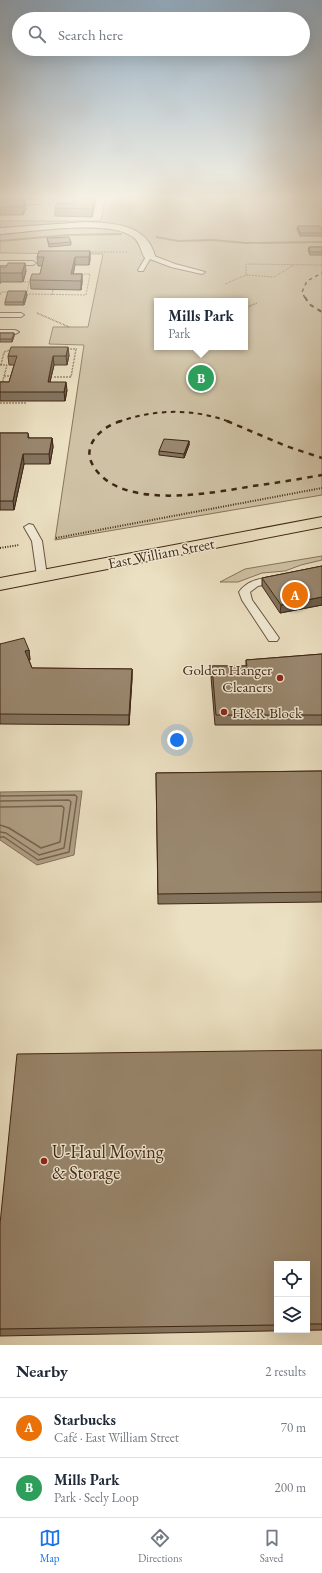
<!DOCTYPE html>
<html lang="en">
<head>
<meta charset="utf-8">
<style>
	:root { --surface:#fff; --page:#f2f2f3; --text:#1f2937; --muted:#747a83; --line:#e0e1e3; --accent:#1a73e8 }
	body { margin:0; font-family:"EB Garamond",serif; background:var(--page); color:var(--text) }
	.controls { position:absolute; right:12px; bottom:12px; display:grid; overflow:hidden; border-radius:0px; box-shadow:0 4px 16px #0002 }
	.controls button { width:36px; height:36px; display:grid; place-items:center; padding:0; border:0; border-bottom:1px solid var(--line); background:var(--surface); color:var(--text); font:20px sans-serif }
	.you { position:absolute; left:177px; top:740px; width:14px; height:14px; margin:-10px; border:3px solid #fff; border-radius:50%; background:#1a73e8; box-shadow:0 0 0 6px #1a73e833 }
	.badge { display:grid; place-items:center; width:26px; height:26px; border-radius:50%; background:var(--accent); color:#fff; font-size:13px; font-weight:700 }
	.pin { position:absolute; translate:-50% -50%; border:2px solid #fff; box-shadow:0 1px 4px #0006 }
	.popup { position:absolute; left:154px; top:298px; width:94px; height:52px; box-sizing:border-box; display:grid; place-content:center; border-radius:0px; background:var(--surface); filter:drop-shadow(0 1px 3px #0005); font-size:13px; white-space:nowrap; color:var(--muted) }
	.popup b { font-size:15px; color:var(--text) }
	.popup::after { content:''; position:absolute; left:50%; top:100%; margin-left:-8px; border:8px solid transparent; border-top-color:var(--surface) }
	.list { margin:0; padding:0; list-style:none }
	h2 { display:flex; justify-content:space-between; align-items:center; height:52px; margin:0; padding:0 16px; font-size:17px }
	h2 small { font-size:13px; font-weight:400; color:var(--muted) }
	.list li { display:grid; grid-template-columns:26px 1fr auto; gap:12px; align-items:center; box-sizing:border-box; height:60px; padding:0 16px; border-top:1px solid var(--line) }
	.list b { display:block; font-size:15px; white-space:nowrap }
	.list p { margin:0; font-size:13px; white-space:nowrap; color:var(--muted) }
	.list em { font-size:13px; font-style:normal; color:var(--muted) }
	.icon { flex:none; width:22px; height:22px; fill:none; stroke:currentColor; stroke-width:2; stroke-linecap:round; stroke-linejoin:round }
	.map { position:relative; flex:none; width:322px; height:1345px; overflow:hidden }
	.search { position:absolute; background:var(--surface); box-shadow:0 4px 16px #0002; left:12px; right:12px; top:12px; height:44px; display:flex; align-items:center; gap:10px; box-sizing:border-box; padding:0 14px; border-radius:22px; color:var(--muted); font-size:15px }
	.sheet { height:172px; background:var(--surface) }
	nav { display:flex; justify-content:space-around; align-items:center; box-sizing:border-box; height:56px; border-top:1px solid var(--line); background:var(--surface); font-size:11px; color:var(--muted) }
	nav a { display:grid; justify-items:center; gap:2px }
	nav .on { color:var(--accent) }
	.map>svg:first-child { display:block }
	.green { fill:#cec1a4; stroke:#87745c; fill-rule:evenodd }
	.water { fill:#b1a187; stroke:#847059 }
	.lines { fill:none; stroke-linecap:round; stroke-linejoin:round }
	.shore { stroke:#78644e; stroke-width:1.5 }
	.stream { fill:#847059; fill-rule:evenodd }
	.lane-casing { stroke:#6b5540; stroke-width:2 }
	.street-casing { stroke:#6b5540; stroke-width:2 }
	.primary-casing { stroke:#402714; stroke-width:2 }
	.path-far2 { stroke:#402714; stroke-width:1; stroke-dasharray:0.5 1; stroke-linecap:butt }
	.path-far1 { stroke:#402714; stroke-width:1.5; stroke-dasharray:0.5 1; stroke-linecap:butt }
	.path { stroke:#402714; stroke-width:2; stroke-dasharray:1 1.5; stroke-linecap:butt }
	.lane { fill:#f2ebd7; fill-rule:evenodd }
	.street { fill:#f2ebd7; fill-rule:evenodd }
	.primary { fill:#ebe0c2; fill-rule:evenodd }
	.rail-far2 { stroke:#402714; stroke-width:1.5; stroke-dasharray:3.5 3.5; stroke-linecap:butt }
	.rail-far1 { stroke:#402714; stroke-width:2; stroke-dasharray:4.5 4.5; stroke-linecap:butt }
	.rail { stroke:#402714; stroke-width:2.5; stroke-dasharray:5.5 5.5; stroke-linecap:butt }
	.wall { fill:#84745f; stroke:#402714; fill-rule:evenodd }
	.shaded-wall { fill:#6b5e4d; stroke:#402714 }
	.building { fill:#99876e; stroke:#402714 }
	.poi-dot { fill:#8f2418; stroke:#f2ebd7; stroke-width:1.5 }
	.labels { text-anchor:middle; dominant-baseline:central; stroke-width:3; stroke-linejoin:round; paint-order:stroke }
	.street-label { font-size:15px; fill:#402714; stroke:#f2ebd7 }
	.poi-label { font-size:15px; fill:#402714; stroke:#f2ebd7; text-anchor:end }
	.near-poi-label { font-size:18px; fill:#402714; stroke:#f2ebd7; text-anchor:start }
</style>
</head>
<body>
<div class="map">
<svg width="322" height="1345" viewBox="0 0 322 1345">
	<rect width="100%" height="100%" fill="#ebe0c2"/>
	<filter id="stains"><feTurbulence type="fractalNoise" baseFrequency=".005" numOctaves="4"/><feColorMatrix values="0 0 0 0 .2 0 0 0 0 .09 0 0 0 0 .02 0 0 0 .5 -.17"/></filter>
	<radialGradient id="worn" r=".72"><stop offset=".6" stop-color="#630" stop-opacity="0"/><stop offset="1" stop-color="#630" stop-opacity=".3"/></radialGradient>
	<path class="green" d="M105 199H322V495L55 540 84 345 49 344 53 327H88L103 254 0 253V221H101ZM157 301H245V347H157Z
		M322 556V560L301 565 285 571 262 573 238 582H220L245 569Z"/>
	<path class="water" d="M82 791 74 855 37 865 0 840V792Z"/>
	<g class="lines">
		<path class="shore" d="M0 796 75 795 77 797 69 852 38 860 4 837H0
			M0 801 69 800 71 802 64 848 39 855 6 833 0 832
			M0 807 62 806 64 808 60 842 41 848 9 828 0 825"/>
		<path class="stream" d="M121 233 122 235 67 236 0 242V240L67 234Z
			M156 236 179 240 212 239 246 242 322 241V243L246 244 212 241 179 242 156 238Z"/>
		<defs>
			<path id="lane" d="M0 200H40L43 202 40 204H0Z
				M149 254 175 264 205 272 202 274 171 267 150 259 143 271H139L138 270 147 255Z
				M0 261H33L36 263 33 265H0Z
				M0 313H21L24 315 21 317H0Z
				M0 330H15L19 332 15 334H0Z
				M29 524 33 525 42 541 47 576 46 578 42 579 37 576 32 541 24 527Z
				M278 576 283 579 282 581 258 586 250 592 252 600 279 638 277 641H269L242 600 239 592C248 579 263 578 278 576Z"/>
			<path id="street" d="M86 222C114 223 147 224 155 256L153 258H145C140 251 141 243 133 237 109 219 31 232 0 234V228Z"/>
			<path id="primary" d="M322 517V527L0 590V578Z"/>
		</defs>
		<use href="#lane" class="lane-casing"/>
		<use href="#street" class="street-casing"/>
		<use href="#primary" class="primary-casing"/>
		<path class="path-far2" d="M277 199H302
			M314 199 322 214
			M129 214 131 207 150 199
			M86 252H127
			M246 275 274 277 294 265
			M24 282H30
			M225 284 246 275V264L322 265
			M27 292 29 283 32 280
			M29 294 86 295 90 274H80
			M0 295 1 292H11
			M52 295 53 290"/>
		<path class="path-far1" d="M245 308 257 303
			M37 313 69 327
			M0 365H7L2 384H0
			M1 365 4 352 13 349
			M4 376H12
			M54 377H71L76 349H66
			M0 403H26"/>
		<path class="path" d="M56 538 322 488
			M0 548 19 545"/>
		<use href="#lane" class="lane"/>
		<use href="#street" class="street"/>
		<use href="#primary" class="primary"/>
		<path class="rail-far2" d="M305 298 302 292 307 281 322 273"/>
		<path class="rail-far1" d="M305 297 309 304 322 312
			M118 422C155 409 192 408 230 422"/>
		<path class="rail" d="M121 421C108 425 94 434 90 448 88 457 91 463 96 470 126 510 212 493 253 486 276 483 299 479 322 475
			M227 421 286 446 322 458"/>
	</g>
	<path class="wall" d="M76 199H96L95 204 92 217 55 216V208L74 203Z
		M0 200 26 208 23 215H0Z
		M298 226 322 230V236H300L297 229Z
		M47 238 71 242V245L49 247Z
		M309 247H322V255H310L308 250Z
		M90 251V260L89 265H75L73 274H82V283L81 290 31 289 30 280 40 274 42 266H38L37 257Z
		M0 267 26 271 23 282H0V284Z
		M26 291 27 295 24 305H5V302Z
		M0 333H14V336L12 342H0Z
		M69 355 67 365H54L50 382 67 390 65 401H0V382H9L14 365H9L8 356Z
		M0 433H28L29 438H52L53 447 50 464H24L14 510H0Z
		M189 441V445L184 458 159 455V451Z
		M322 566V605L280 613 262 586V578Z
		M0 644 29 650 30 660H29L32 668 132 669V679L129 725 0 724Z
		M322 654V725H215L211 677 212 666H246V660Z
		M322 771V902L158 904 156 773Z
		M322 1050V1330L0 1336V1224ZM277 1264H307V1330H277Z"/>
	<path class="shaded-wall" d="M94 199H96L95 204 92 217V209Z
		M25 200 26 208 23 215 22 207Z
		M90 251V260L89 265V257Z
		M75 257V265L72 281 71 274Z
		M25 263 26 271 23 282 22 273Z
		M82 274V283L81 290V281Z
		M26 291 27 295 24 305 23 302Z
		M14 333V336L12 342V339Z
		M68 347 69 355 67 365 66 356Z
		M53 356 54 365 48 390V382Z
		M66 382 67 390 65 401 64 392Z
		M52 438 53 447 50 464 49 454Z
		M189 441V445L184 458V454Z
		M23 454 24 464 14 510 13 501Z
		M322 597V605L280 613 281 605Z
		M29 650 30 660 26 661 25 651Z
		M132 669V679L129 725V715Z"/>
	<path class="building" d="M76 199H94L92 209 55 208 57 203H74Z
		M0 200H25L22 207H0Z
		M298 226H320L322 230V233H300Z
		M69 237 71 242 49 244 47 238Z
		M309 247H322V252H310Z
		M39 251H90L89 257H75L71 274H82L81 281 30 280 32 274H40L44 257H37Z
		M8 263H25L22 273H0V267H6Z
		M8 291H26L23 302H5Z
		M0 333H14L12 339H0Z
		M11 347H68L66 356H53L48 382H66L64 392H0V382H9L17 356H8Z
		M0 433H28V438H52L49 454H23L13 501H0Z
		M164 439 189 441 184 454 159 451Z
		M322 566V597L281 605 262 578Z
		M24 638 29 650 25 651 32 668 132 669 129 715 0 714V644Z
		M322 654V715H216L212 666H247L246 660Z
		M322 771V892L158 894 156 773Z
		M322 1050V1324H307V1264H277V1325L0 1329V1224L17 1054Z"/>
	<linearGradient id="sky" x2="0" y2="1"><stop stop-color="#92acc1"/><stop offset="0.51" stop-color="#f6f1e4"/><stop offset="1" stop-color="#f6f1e4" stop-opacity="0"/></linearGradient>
	<rect width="322" height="387" fill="url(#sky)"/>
	<g class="poi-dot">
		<circle cx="280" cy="678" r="4"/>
		<circle cx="224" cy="712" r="4"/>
		<circle cx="44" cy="1161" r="4"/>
	</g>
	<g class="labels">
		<g class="street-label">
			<text transform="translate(161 553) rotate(-11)">East William Street</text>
		</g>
		<g class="poi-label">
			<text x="272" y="669">Golden Hanger<tspan x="272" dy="17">Cleaners</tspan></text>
			<text x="232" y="712" text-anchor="start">H&amp;R Block</text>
		</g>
		<g class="near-poi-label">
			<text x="52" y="1151">U-Haul Moving<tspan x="52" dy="21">&amp; Storage</tspan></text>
		</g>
	</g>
	<rect width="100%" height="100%" filter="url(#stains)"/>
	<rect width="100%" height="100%" fill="url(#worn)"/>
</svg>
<div class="controls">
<button><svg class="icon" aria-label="locate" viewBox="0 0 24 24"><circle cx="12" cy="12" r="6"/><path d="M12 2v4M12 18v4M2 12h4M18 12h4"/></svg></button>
<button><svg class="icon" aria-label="layers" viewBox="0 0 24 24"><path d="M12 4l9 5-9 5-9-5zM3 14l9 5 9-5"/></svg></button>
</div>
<div class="you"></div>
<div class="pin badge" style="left:295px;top:595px;background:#e8710a">A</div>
<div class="pin badge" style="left:201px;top:378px;background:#2e9e5b">B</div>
<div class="popup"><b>Mills Park</b>Park</div>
<div class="search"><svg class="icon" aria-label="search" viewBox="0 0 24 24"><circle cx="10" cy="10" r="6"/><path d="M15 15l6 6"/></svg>Search here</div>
</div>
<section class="sheet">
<h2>Nearby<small>2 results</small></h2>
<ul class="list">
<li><span class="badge" style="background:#e8710a">A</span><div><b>Starbucks</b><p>Café · East William Street</p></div><em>70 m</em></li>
<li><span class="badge" style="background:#2e9e5b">B</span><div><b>Mills Park</b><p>Park · Seely Loop</p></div><em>200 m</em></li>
</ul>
</section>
<nav>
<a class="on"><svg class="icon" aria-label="map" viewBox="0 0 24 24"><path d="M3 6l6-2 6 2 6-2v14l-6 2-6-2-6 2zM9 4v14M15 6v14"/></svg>Map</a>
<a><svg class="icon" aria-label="directions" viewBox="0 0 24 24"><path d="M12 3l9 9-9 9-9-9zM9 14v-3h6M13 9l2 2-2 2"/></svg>Directions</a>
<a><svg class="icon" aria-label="saved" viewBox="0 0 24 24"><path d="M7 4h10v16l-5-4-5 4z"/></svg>Saved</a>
</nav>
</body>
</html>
